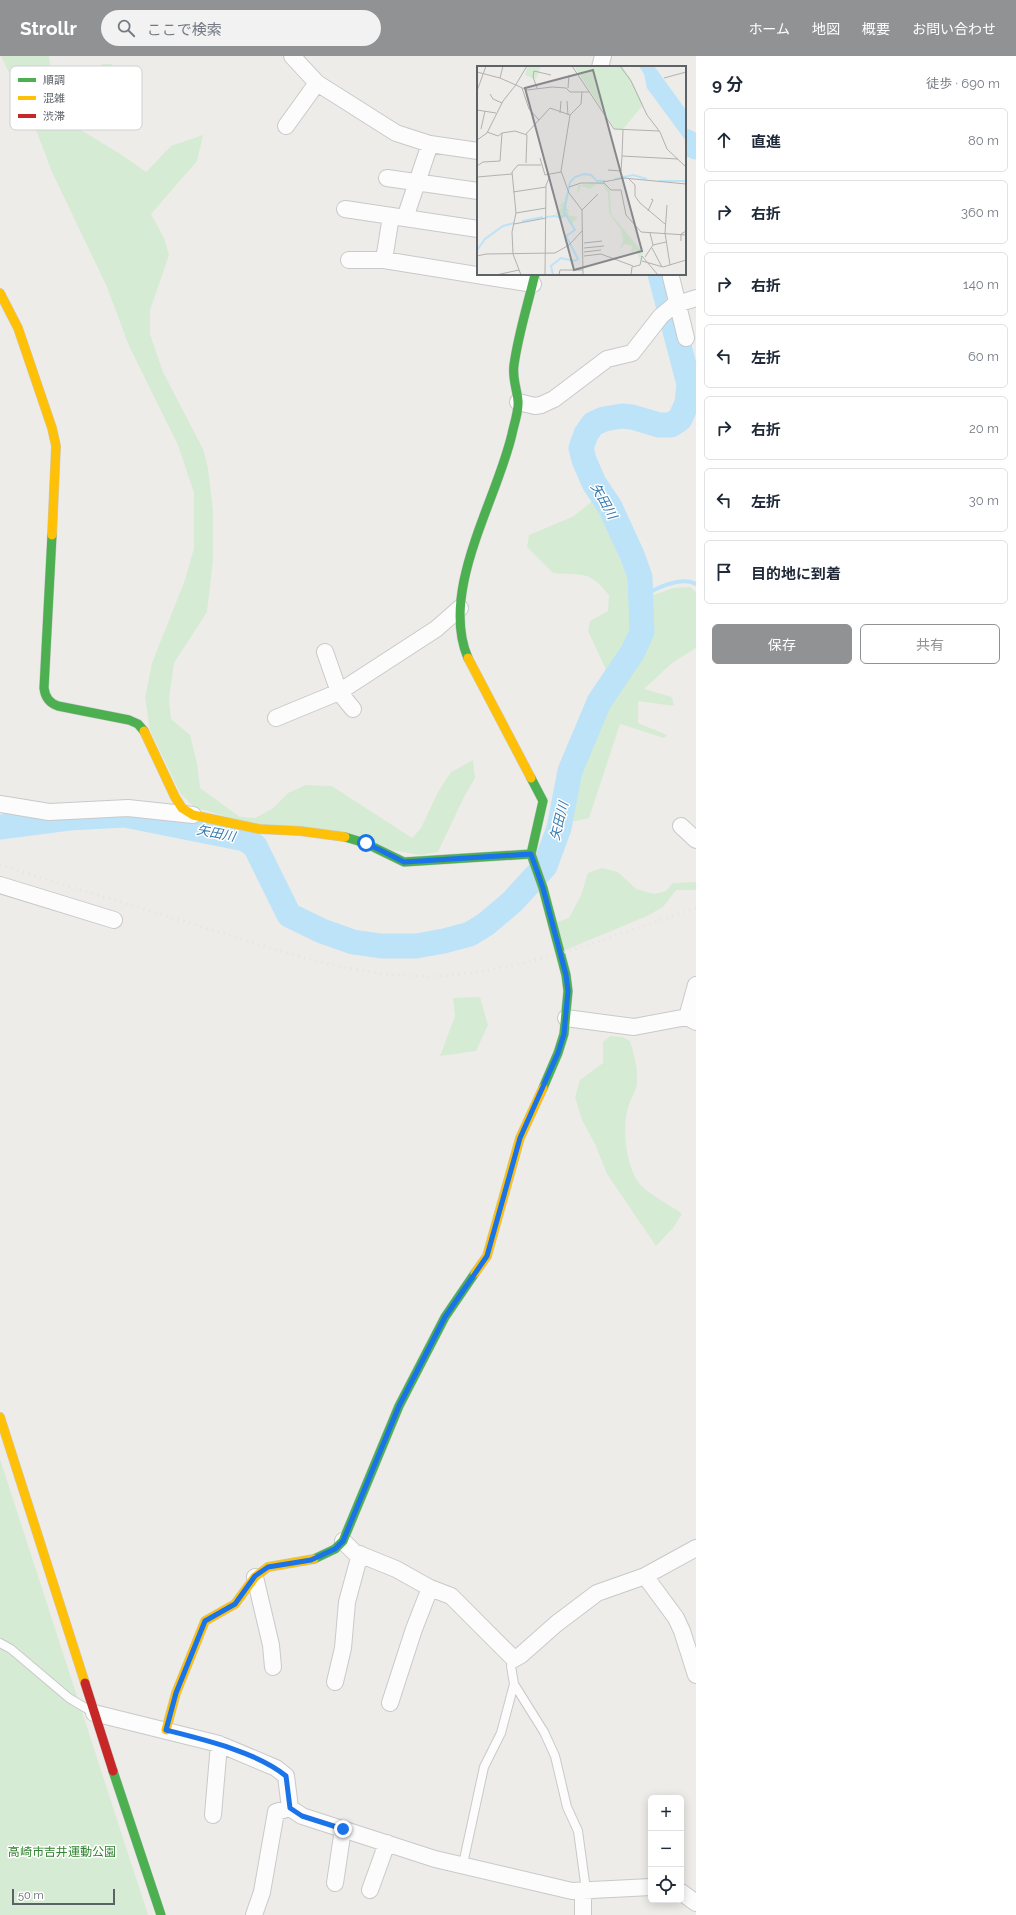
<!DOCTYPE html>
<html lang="ja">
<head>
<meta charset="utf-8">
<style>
	:root { --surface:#fff; --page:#f2f2f3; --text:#1f2937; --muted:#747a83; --line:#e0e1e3; --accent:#909294 }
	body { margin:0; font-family:Raleway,"Noto Sans JP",sans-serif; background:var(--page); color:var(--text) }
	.controls { position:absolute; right:12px; bottom:12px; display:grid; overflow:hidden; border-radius:6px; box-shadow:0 2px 10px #0003 }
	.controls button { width:36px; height:36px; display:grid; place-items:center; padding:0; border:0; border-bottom:1px solid var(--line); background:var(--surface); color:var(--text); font:20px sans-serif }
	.scale { position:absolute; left:12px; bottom:10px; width:103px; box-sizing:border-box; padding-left:4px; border:2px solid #5d6267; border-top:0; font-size:11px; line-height:14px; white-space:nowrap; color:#5d6267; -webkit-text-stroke:3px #fff; paint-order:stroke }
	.stop { position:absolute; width:12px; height:12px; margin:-9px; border:3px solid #1a73e8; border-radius:50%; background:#fff }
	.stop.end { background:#1a73e8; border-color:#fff; box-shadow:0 1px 4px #0008 }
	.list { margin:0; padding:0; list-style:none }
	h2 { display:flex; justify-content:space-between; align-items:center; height:52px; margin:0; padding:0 16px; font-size:17px }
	h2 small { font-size:13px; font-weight:400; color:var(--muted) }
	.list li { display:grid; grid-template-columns:26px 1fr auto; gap:12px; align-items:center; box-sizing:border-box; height:64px; margin:0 8px 8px; padding:0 8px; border:1px solid var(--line); border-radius:6px }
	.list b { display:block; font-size:15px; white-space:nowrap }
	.list em { font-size:13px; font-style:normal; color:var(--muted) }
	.actions { display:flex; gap:8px; padding:12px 16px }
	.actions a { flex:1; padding:9px 0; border:1px solid var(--accent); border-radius:6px; text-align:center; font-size:14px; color:var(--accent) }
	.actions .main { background:var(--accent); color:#fff }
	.icon { flex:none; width:22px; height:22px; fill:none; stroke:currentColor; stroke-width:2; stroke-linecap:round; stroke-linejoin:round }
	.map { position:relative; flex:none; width:696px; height:1859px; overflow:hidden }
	header { display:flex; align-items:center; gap:24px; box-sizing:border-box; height:56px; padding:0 20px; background:var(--accent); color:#fff }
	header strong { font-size:19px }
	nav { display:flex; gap:22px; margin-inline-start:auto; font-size:14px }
	.search { width:280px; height:36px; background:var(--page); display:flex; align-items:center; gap:10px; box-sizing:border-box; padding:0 14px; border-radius:22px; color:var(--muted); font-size:15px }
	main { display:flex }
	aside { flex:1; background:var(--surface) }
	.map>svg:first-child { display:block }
	.green { fill:#d6ebd3 }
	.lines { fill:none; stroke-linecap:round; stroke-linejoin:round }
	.stream { stroke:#bce3f8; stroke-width:4 }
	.river { stroke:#bce3f8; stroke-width:25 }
	.lane-casing { stroke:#c9c9ca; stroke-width:10 }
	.street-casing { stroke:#c9c9ca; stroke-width:18 }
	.fast-casing { stroke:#cacacb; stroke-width:10 }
	.slow-casing { stroke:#cacacb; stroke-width:10 }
	.jam-casing { stroke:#cacacb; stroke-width:10 }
	.lane { stroke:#fcfcfc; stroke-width:8 }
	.street { stroke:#fcfcfc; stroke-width:16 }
	.fast { stroke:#4caf50; stroke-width:9 }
	.slow { stroke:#ffc107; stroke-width:9 }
	.jam { stroke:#c62828; stroke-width:9 }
	.rail { stroke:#e3e4e3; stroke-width:3; stroke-dasharray:1 5; stroke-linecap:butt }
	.route { stroke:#1a73e8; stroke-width:5 }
	.labels { text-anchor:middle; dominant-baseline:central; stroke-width:3; stroke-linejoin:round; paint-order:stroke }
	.park-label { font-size:12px; fill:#30842f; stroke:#fff }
	.water-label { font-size:13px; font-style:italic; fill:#397bb0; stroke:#fff }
	.inset-river { fill:none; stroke:#bce3f8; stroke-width:2 }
	.inset-road { fill:none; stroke:#b0b1b1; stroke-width:1 }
	.view { fill:#86888b; fill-opacity:0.15; stroke:#86888b; stroke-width:2 }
	.inset-edge { fill:none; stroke:#5d6267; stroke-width:2 }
	.key { fill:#fff; stroke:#ced0d1; stroke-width:1 }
	.key-label { font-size:11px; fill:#5d6267 }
</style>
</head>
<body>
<header>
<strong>Strollr</strong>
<div class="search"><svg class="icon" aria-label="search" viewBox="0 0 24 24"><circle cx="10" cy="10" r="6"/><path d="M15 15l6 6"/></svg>ここで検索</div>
<nav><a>ホーム</a><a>地図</a><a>概要</a><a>お問い合わせ</a></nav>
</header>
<main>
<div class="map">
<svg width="696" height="1859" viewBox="0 0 696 1859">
	<rect width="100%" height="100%" fill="#eeece9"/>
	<path class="green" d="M1 0H49L53 31 91 30 102 8H112L103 34 81 74 122 99 146 116 171 90 203 79 197 105 151 158 164 182 169 199 150 254V278L163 316 203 393 208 412 213 455V504L207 556 174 607 169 643 171 663 190 679 197 707 200 732 240 761 255 762 272 753 288 737 306 729 332 730 412 782 421 772 438 736 451 716 473 704 475 722 464 741 438 796 420 799 257 770 194 751 180 737 150 674 145 642 152 607 185 524 194 492V437L178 389 129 290 107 231 52 116 33 66Z
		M595 443 637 545 673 532 690 531 696 536V592L672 607 644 633 672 641 674 650 638 645V667L667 679 664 682 620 668 589 762 565 767 576 722 591 686 617 637 588 575 590 565 608 555 609 539C587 513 584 520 553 517L527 491 529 479 574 460Z
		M602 812 618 816 636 833 654 838 666 835 673 827 696 826V834H676L663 851 647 860 563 895 557 866 569 862 581 839 588 817Z
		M480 941 488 969 476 995 440 1000 455 960 453 942Z
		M610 980 623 981 630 985C634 998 638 1012 637 1026 637 1035 630 1043 628 1052 622 1073 626 1104 636 1123 644 1137 670 1148 682 1158L673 1172 656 1190 607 1118 595 1088 582 1064 575 1041 580 1024 603 1007V986Z
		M0 1403 148 1859H0Z"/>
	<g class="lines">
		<path class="stream" d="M642 541C656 532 680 520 696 528"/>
		<path class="river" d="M685 85 696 91
			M0 771 69 762 125 759 245 783 255 790 289 859 322 875 353 886 381 890H416L444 885 470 878 486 868 512 846 545 810 559 772 570 715 599 646 632 597 642 576 640 521 632 499 610 451 594 427 584 404 581 392 586 378 593 368 604 363 622 360 632 361 659 369H671L680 363 687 347 689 328 660 218"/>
		<defs>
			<path id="lane" d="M0 1587 11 1593 69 1642 89 1654
				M514 1603 511 1610 514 1628 544 1676 555 1700 567 1751 578 1775 586 1834
				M463 1808 484 1711 501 1677 514 1628"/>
			<path id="street" d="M292 0 317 27 396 77 430 88 478 95
				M600 11 603 0
				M286 70 317 27
				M387 122 478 135
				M345 153 478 173
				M405 162 430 88
				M349 204H384L533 228
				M384 204 391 160
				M671 221 686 282
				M518 346 535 350 541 349 554 343 607 303 632 297 661 260 674 249 696 242
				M325 596 339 636 353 653
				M276 662 339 636 436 573 460 552
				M0 748 49 756 128 752 193 759
				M681 770 696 784
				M0 829 114 864
				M687 961 696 929
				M566 962 634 971 687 961 696 966
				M343 1485 354 1496 396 1513 430 1532 451 1540 514 1603 521 1599 556 1568 597 1537 645 1520 696 1492
				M645 1520 676 1562 682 1575 696 1619
				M255 1521 271 1589 273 1611
				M335 1626 343 1592 347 1546 360 1498
				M390 1647 414 1573 430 1532
				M94 1657 219 1688 276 1712 286 1720 290 1752 302 1760 435 1803 572 1835 651 1831
				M213 1759 219 1688
				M335 1827 343 1773
				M370 1834 387 1787
				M681 1836 696 1847
				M254 1859 262 1836 276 1756 290 1752
				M583 1859V1843L586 1834"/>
			<path id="fast" d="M52 479 44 632C45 641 49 647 58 650L129 664 138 668 144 675
				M468 602C439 535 497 444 512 378 514 368 519 355 518 345 517 333 512 322 514 309 518 279 528 248 535 218
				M531 722 543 745 531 798 543 832 566 919 568 935 564 978 558 997 543 1032
				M345 781 365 787 404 806 531 798
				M314 1503 335 1493 343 1485 399 1350 445 1261 475 1217
				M113 1715 161 1859"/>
			<path id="slow" d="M0 237 18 272 52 372 56 390 52 479
				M468 602 531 722
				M144 675 175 741 182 752 193 759 259 773 300 775 345 781
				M475 1217 487 1200 520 1082 543 1032
				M0 1361 85 1627
				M166 1674 176 1637 205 1565 235 1548 255 1521 268 1511 314 1503"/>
			<path id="jam" d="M85 1627 113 1715"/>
		</defs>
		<use href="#lane" class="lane-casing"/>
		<use href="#street" class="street-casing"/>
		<use href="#fast" class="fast-casing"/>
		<use href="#slow" class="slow-casing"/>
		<use href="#jam" class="jam-casing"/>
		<use href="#lane" class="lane"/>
		<use href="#street" class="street"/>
		<use href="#fast" class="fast"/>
		<use href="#slow" class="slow"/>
		<use href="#jam" class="jam"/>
		<path class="rail" d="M0 809 300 901C344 912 389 922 435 920 525 916 611 880 696 852"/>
	</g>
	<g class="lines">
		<path class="route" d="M343 1773 302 1760 290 1752 286 1720C257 1696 202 1683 166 1674L176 1637 205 1565 235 1548 255 1520 268 1511 311 1504 335 1493 343 1485 399 1350 445 1261 487 1200 520 1082 558 997 564 978 568 935 566 919 543 832 531 798 404 806 366 787"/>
	</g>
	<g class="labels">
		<g class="park-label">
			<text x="62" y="1796">高崎市吉井運動公園</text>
		</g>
		<g class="water-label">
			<text transform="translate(604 445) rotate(61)">矢田川</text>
			<text transform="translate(559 765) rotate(-76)">矢田川</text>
			<text transform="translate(216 777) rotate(11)">矢田川</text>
		</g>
	</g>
	<g transform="translate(477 10)">
		<rect width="209" height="209" fill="#eeece9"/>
		<path d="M51 0H64L59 13 48 9ZM97 0H145L154 13 166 39 146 63H138ZM120 117H126L133 124 134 148 166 187 164 196 159 184 154 187 155 180 148 178 143 183 146 174 144 164 132 147 131 127 126 119 120 118 113 123 104 120 100 129 101 119ZM90 125 88 139 92 145 91 149 101 151 95 158 89 149 84 152 78 148 85 141 82 140 85 137H82L87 136Z" fill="#d6ebd3"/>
		<path d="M162 0H177L209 44V75L170 22 167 8Z" fill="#bce3f8"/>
		<path class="inset-river" d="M138 113 156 109 170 113M182 115H209M69 151 78 150 84 152 88 149M45 155 66 151M0 184 8 173 26 160 37 157M76 209 74 200 84 192 97 195 101 193 89 170 98 164 87 146 93 116 98 111 107 108 114 109 120 115H128"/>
		<path class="inset-road" d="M95 0 137 63 182 65M143 0 154 15 170 49 183 66 190 83 209 101M0 6 23 12 50 24 75 21 89 22 93 26H112M23 12 26 0M187 12 209 6M38 20 50 0M45 22 52 43 62 54M60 22 56 11 57 5 74 9M91 22 92 9M0 25 9 0M105 26 104 38 93 49 84 105 92 127 105 144 106 209M13 28 16 33 25 37M90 35 91 49M0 44 19 47M83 47 84 35M4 63 8 45M146 64 145 90 201 93M10 66 21 70 25 67 38 65 50 69 49 97M49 68 73 42 93 49M0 74 10 67 26 35 38 20M63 92 68 109 84 106M0 100 6 96 23 95 25 67M131 104 144 105 145 90M0 111 35 108M151 112 158 119V130L163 137 188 158M126 116 147 112 209 118M92 121 104 117H127L134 124H144L149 149 164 166 209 169M36 126 69 121M190 139 188 167 193 199M105 144 121 128M171 145 176 134 174 133M39 147 69 142M37 158 69 152M173 167 176 179M204 175V168L209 165M107 177 125 175M107 182 127 180M175 182 185 201M107 186 124 184M0 190 9 188 78 187 92 179 105 165M107 190 124 188 156 200M168 191 176 179 189 176M165 195 186 201 209 194M19 209 42 204M44 209 36 188 35 166 39 147 35 106 41 99H64M68 209 69 119 73 110M82 209 83 204H106M154 209 155 201 163 199 165 190 181 209"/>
		<path class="view" d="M116 4 165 185 97 204 48 22Z"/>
		<rect width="209" height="209" class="inset-edge"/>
	</g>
	<rect x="10" y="10" width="132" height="64" rx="6" class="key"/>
	<rect x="18" y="22" width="18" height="4" fill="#4caf50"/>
	<rect x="18" y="40" width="18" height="4" fill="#ffc107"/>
	<rect x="18" y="58" width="18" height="4" fill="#c62828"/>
	<g class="key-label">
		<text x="43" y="28">順調</text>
		<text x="43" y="46">混雑</text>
		<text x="43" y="64">渋滞</text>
	</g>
</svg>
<div class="controls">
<button>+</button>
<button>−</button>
<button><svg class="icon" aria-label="locate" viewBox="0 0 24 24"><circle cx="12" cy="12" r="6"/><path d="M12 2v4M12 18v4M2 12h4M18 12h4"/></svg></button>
</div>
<div class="scale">50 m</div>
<div class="stop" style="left:366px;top:787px"></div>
<div class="stop end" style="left:343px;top:1773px"></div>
</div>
<aside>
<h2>9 分<small>徒歩 · 690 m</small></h2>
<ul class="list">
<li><svg class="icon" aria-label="ahead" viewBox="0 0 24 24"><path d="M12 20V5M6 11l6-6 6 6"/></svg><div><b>直進</b></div><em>80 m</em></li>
<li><svg class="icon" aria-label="right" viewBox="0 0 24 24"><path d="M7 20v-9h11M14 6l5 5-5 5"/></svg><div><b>右折</b></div><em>360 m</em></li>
<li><svg class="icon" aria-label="right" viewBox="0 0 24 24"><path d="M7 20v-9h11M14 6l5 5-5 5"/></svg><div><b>右折</b></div><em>140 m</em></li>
<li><svg class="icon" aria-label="left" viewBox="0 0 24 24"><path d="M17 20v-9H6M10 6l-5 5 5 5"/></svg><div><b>左折</b></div><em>60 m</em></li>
<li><svg class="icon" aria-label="right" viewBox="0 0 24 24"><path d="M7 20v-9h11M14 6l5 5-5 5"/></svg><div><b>右折</b></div><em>20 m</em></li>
<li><svg class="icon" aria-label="left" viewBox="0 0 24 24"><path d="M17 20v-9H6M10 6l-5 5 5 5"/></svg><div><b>左折</b></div><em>30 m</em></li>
<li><svg class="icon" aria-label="arrive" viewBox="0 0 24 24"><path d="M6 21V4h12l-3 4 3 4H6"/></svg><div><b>目的地に到着</b></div></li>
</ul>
<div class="actions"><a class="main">保存</a><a>共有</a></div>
</aside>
</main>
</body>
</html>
